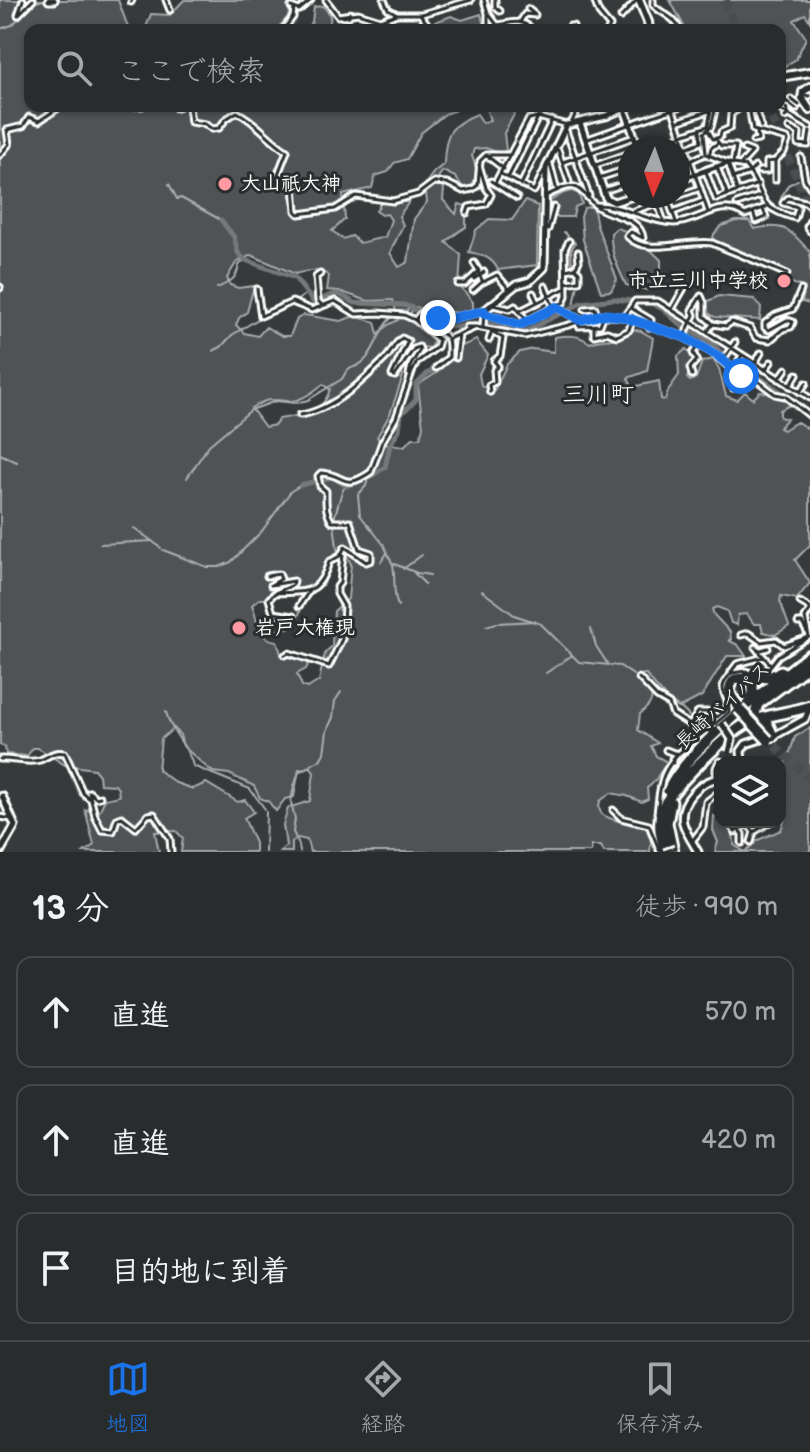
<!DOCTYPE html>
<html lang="ja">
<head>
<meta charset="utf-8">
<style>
	:root { --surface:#292c2c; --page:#313434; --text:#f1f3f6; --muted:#a5a7a9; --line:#454848; --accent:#1a73e8 }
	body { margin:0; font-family:"Balsamiq Sans","Klee One",sans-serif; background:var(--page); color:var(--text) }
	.controls { position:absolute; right:24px; bottom:24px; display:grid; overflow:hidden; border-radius:16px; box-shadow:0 2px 6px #0004 }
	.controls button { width:72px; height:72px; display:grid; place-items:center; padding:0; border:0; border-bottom:2px solid var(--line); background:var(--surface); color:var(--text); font:40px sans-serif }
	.compass { position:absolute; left:618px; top:136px; width:72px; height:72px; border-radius:50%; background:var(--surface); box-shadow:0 2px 6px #0004; rotate:182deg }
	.stop { position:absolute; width:24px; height:24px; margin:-18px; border:6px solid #1a73e8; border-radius:50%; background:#fff }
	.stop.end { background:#1a73e8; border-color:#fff; box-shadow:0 2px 8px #0008 }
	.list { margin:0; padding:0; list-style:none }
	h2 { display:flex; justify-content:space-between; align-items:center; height:104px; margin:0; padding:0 32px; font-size:34px }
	h2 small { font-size:26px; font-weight:400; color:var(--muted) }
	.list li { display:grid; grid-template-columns:52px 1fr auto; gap:24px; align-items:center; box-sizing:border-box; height:112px; margin:0 16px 16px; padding:0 16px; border:2px solid var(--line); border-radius:16px }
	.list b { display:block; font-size:30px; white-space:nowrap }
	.list em { font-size:26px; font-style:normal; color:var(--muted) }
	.icon { flex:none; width:44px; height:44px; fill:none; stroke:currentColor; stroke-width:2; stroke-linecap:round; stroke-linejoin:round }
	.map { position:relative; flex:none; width:810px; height:852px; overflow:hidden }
	.search { position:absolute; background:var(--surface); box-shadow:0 2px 6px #0004; left:24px; right:24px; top:24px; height:88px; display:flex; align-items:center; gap:20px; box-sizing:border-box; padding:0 28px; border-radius:16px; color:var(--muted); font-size:30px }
	.sheet { height:488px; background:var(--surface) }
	nav { display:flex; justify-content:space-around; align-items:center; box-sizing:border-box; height:112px; border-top:2px solid var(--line); background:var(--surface); font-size:22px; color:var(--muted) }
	nav a { display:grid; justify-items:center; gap:4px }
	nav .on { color:var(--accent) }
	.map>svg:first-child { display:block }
	.green { fill:#505354; stroke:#a8a9aa; stroke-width:2; fill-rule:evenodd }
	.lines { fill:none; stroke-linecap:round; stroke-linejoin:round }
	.stream { stroke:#adaeaf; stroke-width:2 }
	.river { stroke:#767879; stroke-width:5 }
	.motorway-tunnel { stroke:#4b4e4f; stroke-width:9; stroke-dasharray:9 4.5; stroke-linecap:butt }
	.minor-casing { stroke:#fff; stroke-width:9 }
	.tertiary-casing { stroke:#fff; stroke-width:11 }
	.secondary-casing { stroke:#fff; stroke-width:12 }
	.motorway-casing { stroke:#fff; stroke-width:15 }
	.minor { stroke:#2a2d2e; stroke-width:3 }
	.tertiary { stroke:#2a2d2e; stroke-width:5 }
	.secondary { stroke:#2a2d2e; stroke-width:6 }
	.motorway { stroke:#2a2d2e; stroke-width:9 }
	.minor-bridge-casing { stroke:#fff; stroke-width:9; stroke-linecap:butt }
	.tertiary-bridge-casing { stroke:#fff; stroke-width:11; stroke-linecap:butt }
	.motorway-bridge-casing { stroke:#fff; stroke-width:15; stroke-linecap:butt }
	.minor-bridge { stroke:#2a2d2e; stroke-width:3 }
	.tertiary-bridge { stroke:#2a2d2e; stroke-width:5 }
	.motorway-bridge { stroke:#2a2d2e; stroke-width:9 }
	.route { stroke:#1a73e8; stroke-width:10 }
	.poi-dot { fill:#ff9aa2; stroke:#2a2d2e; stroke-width:3 }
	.labels { text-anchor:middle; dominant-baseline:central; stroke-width:6; stroke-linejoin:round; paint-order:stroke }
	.poi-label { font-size:20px; font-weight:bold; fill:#fff; stroke:#2a2d2e; text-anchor:start }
	.street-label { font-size:20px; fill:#fff; stroke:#2a2d2e }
	.quarter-label { font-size:24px; fill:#fff; stroke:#2a2d2e }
</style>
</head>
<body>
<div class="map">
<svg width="810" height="852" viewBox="0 0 810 852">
	<rect width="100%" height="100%" fill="#373a3b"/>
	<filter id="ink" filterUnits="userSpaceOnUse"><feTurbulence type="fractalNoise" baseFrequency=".0125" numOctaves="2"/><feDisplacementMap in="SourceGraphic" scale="16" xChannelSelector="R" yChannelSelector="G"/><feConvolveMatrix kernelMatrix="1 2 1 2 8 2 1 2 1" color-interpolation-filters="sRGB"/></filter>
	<g filter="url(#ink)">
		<path class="green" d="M0 0H42L52 3 59 0H118L129 30H30V106H467L445 114 421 133 407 159 394 163 388 172 375 176 372 188 343 195 345 219 332 231 343 239 352 236 360 243 385 237 391 220 387 214 382 215 376 211 381 202H409L399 216 403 225 390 253 399 267 408 262 414 219 427 202 425 184 434 172 444 164C445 134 449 125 477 114L483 123 490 120 485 106H552L537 112 516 111 504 133 506 151 499 153 486 148 474 149 472 156C477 167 477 175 472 186L463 187 455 177 443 171 439 176 438 184 444 188 443 200 456 214 459 204 466 206V227C458 231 452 237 446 242L461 255 459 285 473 302V309L459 313 415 307 411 312 413 320 435 338 430 348 405 345 404 356 399 362 403 376 390 414 377 437 381 443 404 446 413 438H420L423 427 418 385 438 372 440 364 464 345 476 340 488 355 479 374 481 385 490 391 495 389 507 364 520 352 533 349 554 352V337C568 335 578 334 590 343 605 336 622 344 632 329L641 331 653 338 647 371 628 378 632 387 659 381 661 399 665 400 669 389 679 375 678 356 686 349 695 357 687 378 690 381 696 378 702 362 713 359 719 369 726 396 737 400 745 392 753 399 760 392C773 393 782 397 792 404L780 410V417L787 419 779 428 783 430 797 422 810 430V545L795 560 810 583 797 599 781 596 780 601 789 626 775 635 763 632 761 624H754L747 614 738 615 737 625 731 623 727 611 717 607 712 609 714 615 730 632 731 640H728L738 645 746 656H727L702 696 679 708 665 697 645 674 638 676C646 693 663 695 640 714L638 730 658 743 651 746 656 756 669 763C658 770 658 782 647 788L648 799 642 802 627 796 611 793 600 801C599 806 598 809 602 814 607 819 639 827 647 828L651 842 650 852H604L601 846H591V852H310L307 840 298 838 292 842V852H279L286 846 283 825 288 808 310 801 314 773 311 767 305 770 299 769 294 797 285 799 276 811 268 801 260 798 254 786 229 774 213 772 204 765 183 746 180 735 174 728 161 739 158 770 176 783 193 789 206 783 238 802 245 800 254 812 244 818 255 843V852H181L183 838 176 831 155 832 159 852H84L94 845 85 809 98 814 105 799 119 796 118 789 115 785 100 784 99 775 94 769 65 765 38 748H33L27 756 6 754 5 747 0 745ZM251 255 295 274C305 271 320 268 329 276L327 290 339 291 368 301 393 300 398 320 388 325 378 334 375 322 354 316 341 321 304 315 297 319 290 336H282L266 327 258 336 244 333 236 325 239 318 247 312 254 286 238 288 230 285 227 278 236 263ZM323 384 330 389C324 414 300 415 279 419L275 425 265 427 251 408C270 397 269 400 288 401 301 402 314 391 323 384ZM343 549 351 564 348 599 334 611 332 646 325 653 319 681 308 688 302 686 297 674 306 669 309 663 281 654 277 641C255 638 259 621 252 605L259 599H264L274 588C292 592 313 592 323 574 331 561 327 558 343 549Z
			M184 0H289C290 22 288 15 276 30H145L151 14 170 15Z
			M670 0H810V21L805 14 794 20 806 38 796 59 780 69V30H686Z
			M323 6C333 17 331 18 328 30H305L312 22 314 7Z
			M481 14 485 30H428L432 23 451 16 462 20Z
			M572 191 579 194 582 204 575 207 573 217H556L550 201 564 193Z
			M525 201 538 206 537 265 498 270C492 257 482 255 469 252L476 230 489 219 512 220Z
			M593 206 597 226 617 279 611 291 601 292 583 240 581 217 584 208Z
			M736 221H749L754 229C785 222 790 230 810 252V304L802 302 805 288 789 282 788 273 783 268H765L749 255 717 243 713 239 714 234 721 226Z
			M617 228 634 234 661 260V288L647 290 626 285C618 268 610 252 611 233Z
			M719 296 754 299 761 307 760 320 715 317 705 311 706 302Z
			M810 728V852H745L758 840 781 830 785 818 780 799V768L787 761 795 737Z
			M714 816C722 819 736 834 734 845L745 852H715L718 842 713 830Z"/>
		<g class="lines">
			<path class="stream" d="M0 29 12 25 36 2 44 0
				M169 184 177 199 181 198 221 220
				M781 198 788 185 798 180
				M564 232 575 243 571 250 572 268
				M217 288C229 283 237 279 239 265L245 260
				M296 301 306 294
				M574 306 578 284
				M273 312 291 304
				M213 351 221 347 232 335 263 316
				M0 454 17 462
				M187 478 209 445 251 410 276 401 296 403 308 400 342 379 347 370C353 367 359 366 364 361 380 346 380 314 406 312L410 306
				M368 478 366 486 358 495 360 515 384 545 392 563 417 573 430 575
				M334 519 342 491 346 486
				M334 524 338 555
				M134 528 152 541
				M100 544 152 541 161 548
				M163 550 207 567H219L231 562 262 531 291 491 301 485
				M381 562 387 553
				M393 565C396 580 392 592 398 606
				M403 569 422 555
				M414 573 425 584
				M482 591 514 615 541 624 579 662 620 666 639 679
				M309 595 324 584 331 564 334 561
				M486 626 497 623 535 621
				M591 629 596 646 607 663
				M277 630C295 630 298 618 303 603
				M546 673 571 656
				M669 703 682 709 691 718
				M166 712C171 734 190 748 193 766L250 789 265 809
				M695 720 711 725
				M265 852 266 812
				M300 852 299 845 293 832 295 819 291 802 294 786 299 772 320 760 324 753 327 731 333 717 335 701 341 692"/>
			<path class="river" d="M221 220 234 237 238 253 245 260 295 278 314 303 331 295 339 294 355 303 404 305 413 308 423 318 443 325 458 327 482 322 522 333 581 303 614 299 651 303 663 309 683 327 713 344 735 368 759 377 810 412
				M301 485 332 477 346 486 372 476 385 467 390 445 399 430 401 414 416 400V385L427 374 455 357 458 327"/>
			<path class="motorway-tunnel" d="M725 0 737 30
				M767 106 810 210
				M775 746 810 778"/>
			<defs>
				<path id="minor" d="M166 0 170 10
					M326 0 338 16 358 13 380 20 397 14H422L471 0
					M384 0 388 9 397 14
					M484 0 488 13 497 25C511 24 520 17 533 30
					M495 0V7L500 11
					M594 0 599 13 610 26 608 30
					M653 0V5C663 15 674 16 680 30
					M131 2 132 0
					M291 7 299 10 311 0
					M488 13V26L493 30
					M420 14 432 30
					M18 15 33 0
					M18 15 23 0
					M343 17 349 16 350 13
					M621 17 637 0
					M520 22 525 14 535 15 528 9
					M283 30 293 17 294 8
					M570 30V26H573
					M802 95 810 96
					M791 99 799 105
					M786 101 796 109
					M121 106H142
					M173 106 176 108 180 106
					M189 106 191 122 205 124 212 129 219 128 226 119 237 112C257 122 268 139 287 151L278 174 294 186 296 211 299 214 335 209 356 196 393 201 418 194 434 182 447 183 463 191 473 189 478 185 480 161 486 155
					M716 106 711 127 704 133 706 154 728 163 745 166C770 196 751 205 795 218L798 207 783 203 788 198 805 202 810 206
					M754 106 761 127
					M774 106 810 127
					M754 108 750 112 753 130 787 139 788 141 784 152 775 161V180
					M673 110 708 212
					M785 117 789 114 786 108
					M571 124 579 106
					M565 128 589 196
					M789 128 799 133 798 144 808 145 810 131
					M708 130 713 139 720 137 721 132 730 128 731 114 743 106
					M588 139 682 106
					M716 139 721 146H736L733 163
					M753 141 758 140 757 132
					M645 148 708 126 711 110 677 122
					M686 148 701 142 700 131
					M558 150 569 182
					M0 155 9 144 7 130 23 126 29 117 39 121 57 109V106
					M486 155H511
					M486 155 504 169
					M709 156 711 148 718 143
					M801 157 805 179 810 187
					M692 160 703 155
					M563 162 634 137
					M728 163 737 190
					M550 164 557 191
					M741 164 752 152 744 149
					M596 165 630 153
					M717 167 727 193
					M759 171H767V162L775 161
					M706 172 716 199 758 184
					M501 174 526 187
					M508 178 538 117
					M599 178 630 168
					M733 178 750 172 755 167
					M491 181 517 198
					M495 183 529 119 538 117 567 125
					M521 185 552 120
					M529 188 534 191 544 171
					M604 191 630 182
					M545 196C554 193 566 184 575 187 585 191 590 203 599 208 614 217 641 218 643 238L631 232 627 236C646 257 687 239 712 243L787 274
					M655 196 663 219
					M667 196 676 222
					M678 196 700 188
					M737 204 760 196
					M595 205C623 204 646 222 674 223 699 223 720 197 745 215L766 207
					M634 211 657 203
					M673 212 703 201
					M753 212 756 221 766 217 763 209
					M467 213 469 207 486 204 491 195 486 188 479 165
					M810 220 807 227 810 231
					M545 231 548 229 554 207
					M575 268 579 261 578 252
					M566 270 575 268 579 272V281L566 283
					M478 272 483 282 497 275 510 290
					M320 274 316 277 318 301 322 305
					M474 279 484 272
					M458 284H465L479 271 474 263
					M545 286 554 308
					M0 287V288
					M257 289 261 316 292 302 312 310 335 301 356 314 378 313 404 315 415 320 439 340 437 347 417 362 412 372 396 418 382 442 371 472C342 492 346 474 321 473L318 476 320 486 326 491C326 502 325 512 332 522H350L359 549 371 553V560L366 562 345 547 340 556 329 562C318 596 308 591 275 593L293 585 294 581 271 585 281 579 279 574 267 576
					M473 290 482 282
					M533 293 537 302
					M493 305 510 309 515 306 527 321
					M557 307 580 320
					M631 308 651 320 649 327
					M585 309 595 308 597 315
					M672 309 684 288
					M520 311 566 288
					M485 314 520 325 564 302 566 296 565 249 569 241
					M624 317 635 301H658L810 398
					M415 320 421 313 444 320 484 311 483 327
					M578 323 579 326 600 325 604 314
					M467 327H476
					M594 327V335L607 332 617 336 629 330 632 320
					M434 329C451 338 449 338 449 357L436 368
					M707 332 713 324 726 326 732 322 750 328 756 338 770 340 783 329 791 327 793 322 787 320 769 330 765 328V323L776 315 793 309 801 290
					M684 337 694 315 692 310 701 296 704 303V316L712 323
					M448 339 476 327 525 336 569 325 597 315 624 317 684 337 713 353 729 367 754 378 775 394 785 396 810 416
					M489 340 492 330
					M456 358 459 335
					M723 360 735 342
					M738 362 742 355
					M755 363 761 353
					M765 370 771 362
					M740 373 748 383
					M692 375 690 368 697 360 693 353 697 347 696 344
					M779 379 786 369
					M790 386 797 374
					M733 388V384L739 375
					M490 392 489 385 495 382 494 370 498 366 494 361 500 356 503 338 493 332
					M800 392 806 383
					M300 415C333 410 363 381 386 358 392 352 394 343 402 338L408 341 392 375 395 376 414 349 419 347 420 350 411 365 409 374
					M275 593 269 599 273 613 293 616
					M800 602 810 608
					M299 606 309 591
					M798 623H802L807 632
					M741 635 748 633 761 642 776 640 784 646 809 637
					M755 647 763 656
					M758 651 768 648
					M285 655 289 653 329 666 342 639 344 606 337 594V587L340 583 343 555
					M731 672 737 664 764 657 771 665
					M764 674 778 656 809 637 805 618 810 610
					M639 678 657 697 669 704 673 714 690 725 700 735
					M691 724 698 712H709L717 717 728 708 727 705
					M666 750 676 754
					M0 759C13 758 27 764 40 760 50 756 53 751 65 753L83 793 90 799
					M673 763 672 759 677 753
					M89 792 95 816 102 830 113 831 117 819 122 817 136 828 148 815 154 814 170 839 171 852
					M89 792 96 798 100 797
					M613 810 621 818 649 825 660 852
					M657 813C659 800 659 787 664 775 675 749 709 731 729 712 730 695 713 690 732 673L746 671
					M0 817 12 819
					M730 824 735 832 751 822
					M748 824 754 832 770 822
					M739 830 742 834V843
					M693 840 703 827 706 802 720 791
					M751 842 754 832"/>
				<path id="tertiary" d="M49 0H54
					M625 109 638 148
					M580 123 606 198 614 202 633 196
					M678 180 728 163
					M484 311 516 285 530 281 544 268 546 168 565 128 567 125 606 116 630 106
					M774 736 805 719 810 707
					M742 762 741 751 746 744 764 738
					M717 778V768L720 762
					M0 852 15 826 2 796
					M698 852C693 843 686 833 683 823 678 802 701 780 720 778"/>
				<path id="secondary" d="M639 0 648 22 649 30
					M780 77 810 72
					M810 87 803 92 802 98 810 110"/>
				<path id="motorway" d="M747 675 768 678 781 671
					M740 708C732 699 724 689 735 679L745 678 753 684V694L748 702
					M754 717 758 704 802 671 810 657
					M757 722 767 723 773 736
					M668 791C685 750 773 684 810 655
					M671 802 667 823 673 852
					M665 852C661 838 657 824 662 809 669 790 730 730 750 722 769 714 790 713 810 706"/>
			</defs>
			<use href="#minor" class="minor-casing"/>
			<use href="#tertiary" class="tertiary-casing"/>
			<use href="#secondary" class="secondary-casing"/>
			<use href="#motorway" class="motorway-casing"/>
			<use href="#minor" class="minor"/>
			<use href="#tertiary" class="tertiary"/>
			<use href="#secondary" class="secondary"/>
			<use href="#motorway" class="motorway"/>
			<defs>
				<path id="minor-bridge" d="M664 852 675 848"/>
				<path id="tertiary-bridge" d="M722 724 732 739 729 752"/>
				<path id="motorway-bridge" d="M739 709 768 740"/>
			</defs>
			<use href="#minor-bridge" class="minor-bridge-casing"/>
			<use href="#tertiary-bridge" class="tertiary-bridge-casing"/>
			<use href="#motorway-bridge" class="motorway-bridge-casing"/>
			<use href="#minor-bridge" class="minor-bridge"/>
			<use href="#tertiary-bridge" class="tertiary-bridge"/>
			<use href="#motorway-bridge" class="motorway-bridge"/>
		</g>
	</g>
	<g class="lines" filter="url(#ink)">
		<path class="route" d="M438 318 444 320 484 311 485 314 520 325 557 307 580 320 604 314 624 317 684 337 718 356 741 376"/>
	</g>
	<g class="poi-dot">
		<circle cx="225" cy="184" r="8"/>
		<circle cx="784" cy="281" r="8"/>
		<circle cx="239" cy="628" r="8"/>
	</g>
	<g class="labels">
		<g class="poi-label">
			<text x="241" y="184">大山祇大神</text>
			<text x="768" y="281" text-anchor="end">市立三川中学校</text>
			<text x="255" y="628">岩戸大権現</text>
		</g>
		<g class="street-label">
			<text transform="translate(723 706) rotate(-42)">長崎バイパス</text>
		</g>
		<g class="quarter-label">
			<text x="598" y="394">三川町</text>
		</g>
	</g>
</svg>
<div class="controls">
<button><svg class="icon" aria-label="layers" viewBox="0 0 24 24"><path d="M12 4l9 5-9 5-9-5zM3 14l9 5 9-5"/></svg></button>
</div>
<svg class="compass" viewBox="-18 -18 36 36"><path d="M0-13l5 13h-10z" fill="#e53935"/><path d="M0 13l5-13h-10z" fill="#a5a7a9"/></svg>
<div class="stop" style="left:741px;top:376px"></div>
<div class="stop end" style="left:438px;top:318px"></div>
<div class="search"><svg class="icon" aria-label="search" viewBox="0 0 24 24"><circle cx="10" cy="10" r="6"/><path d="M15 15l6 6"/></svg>ここで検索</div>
</div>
<section class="sheet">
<h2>13 分<small>徒歩 · 990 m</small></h2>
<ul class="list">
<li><svg class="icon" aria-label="ahead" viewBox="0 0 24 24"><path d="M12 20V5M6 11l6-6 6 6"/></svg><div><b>直進</b></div><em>570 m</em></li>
<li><svg class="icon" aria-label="ahead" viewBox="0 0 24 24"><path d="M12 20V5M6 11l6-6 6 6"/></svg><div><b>直進</b></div><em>420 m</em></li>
<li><svg class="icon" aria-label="arrive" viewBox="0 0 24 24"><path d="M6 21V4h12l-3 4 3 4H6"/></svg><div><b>目的地に到着</b></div></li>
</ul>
</section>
<nav>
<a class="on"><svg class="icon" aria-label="map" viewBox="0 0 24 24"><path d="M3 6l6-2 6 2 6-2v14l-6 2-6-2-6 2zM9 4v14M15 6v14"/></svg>地図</a>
<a><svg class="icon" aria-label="directions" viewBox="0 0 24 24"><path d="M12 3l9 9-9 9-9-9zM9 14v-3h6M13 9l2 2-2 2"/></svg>経路</a>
<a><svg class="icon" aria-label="saved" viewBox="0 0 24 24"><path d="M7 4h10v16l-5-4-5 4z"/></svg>保存済み</a>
</nav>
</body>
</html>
